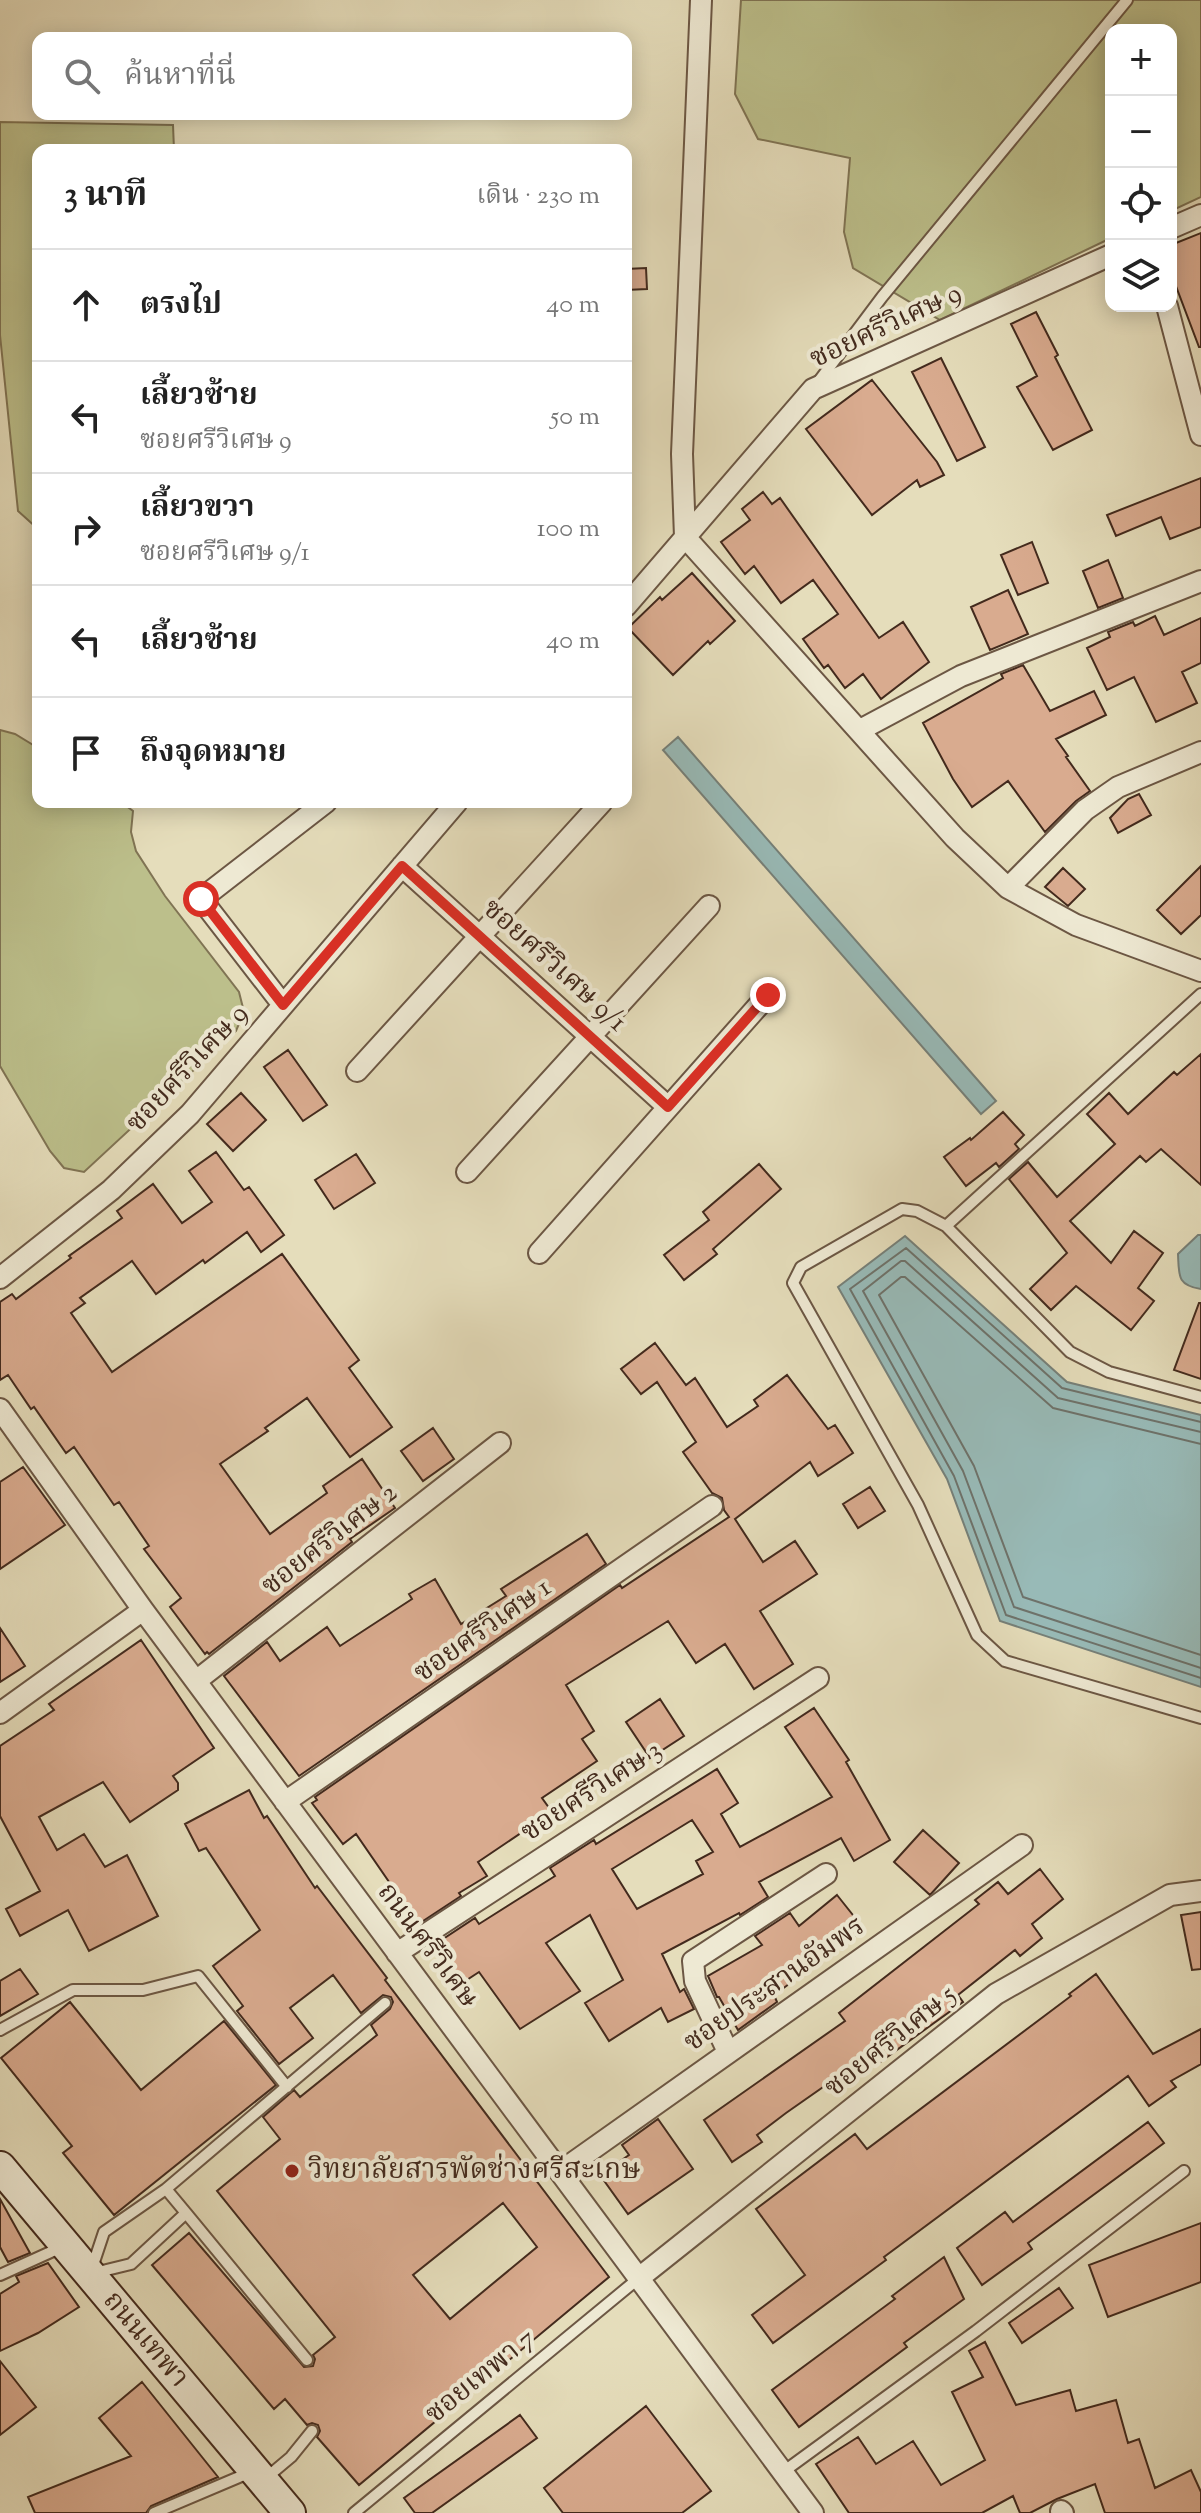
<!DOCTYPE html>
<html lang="th">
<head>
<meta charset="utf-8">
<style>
	:root { --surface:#fff; --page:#f2f2f2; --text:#222; --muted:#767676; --line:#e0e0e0 }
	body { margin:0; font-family:"Sorts Mill Goudy","Noto Serif Thai",serif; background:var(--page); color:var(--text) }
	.controls { position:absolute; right:24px; top:24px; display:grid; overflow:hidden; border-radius:16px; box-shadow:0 4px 20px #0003 }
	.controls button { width:72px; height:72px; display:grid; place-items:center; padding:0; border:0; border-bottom:2px solid var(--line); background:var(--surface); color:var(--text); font:40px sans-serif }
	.stop { position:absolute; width:24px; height:24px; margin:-18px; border:6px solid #d93025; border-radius:50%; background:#fff }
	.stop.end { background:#d93025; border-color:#fff; box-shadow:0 2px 8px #0008 }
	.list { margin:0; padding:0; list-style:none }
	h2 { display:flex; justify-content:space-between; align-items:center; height:104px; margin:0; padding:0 32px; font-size:34px }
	h2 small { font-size:26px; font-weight:400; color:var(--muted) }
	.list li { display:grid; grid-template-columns:52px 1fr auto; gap:24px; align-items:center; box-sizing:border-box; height:112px; padding:0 32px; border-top:2px solid var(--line) }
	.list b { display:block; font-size:30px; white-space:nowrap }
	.list p { margin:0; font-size:26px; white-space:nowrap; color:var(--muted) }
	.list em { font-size:26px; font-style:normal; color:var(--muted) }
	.icon { flex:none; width:44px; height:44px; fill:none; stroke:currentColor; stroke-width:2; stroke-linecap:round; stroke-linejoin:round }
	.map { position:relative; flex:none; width:1201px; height:2513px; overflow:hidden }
	.search { position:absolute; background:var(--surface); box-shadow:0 4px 20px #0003; left:32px; top:32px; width:600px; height:88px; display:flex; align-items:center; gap:20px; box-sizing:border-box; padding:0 28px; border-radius:16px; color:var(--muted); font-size:30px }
	.panel { position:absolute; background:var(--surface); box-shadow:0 4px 20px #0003; left:32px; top:144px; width:600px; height:664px; border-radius:16px }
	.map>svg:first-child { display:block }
	.green { fill:#bcbf8b; stroke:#807454; stroke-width:2 }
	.water { fill:#98bab7; stroke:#768079; stroke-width:2 }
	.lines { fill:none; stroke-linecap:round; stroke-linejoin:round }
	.shore { stroke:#6e726a; stroke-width:2 }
	.building { fill:#d9ab8f; stroke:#432a1d; stroke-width:2; fill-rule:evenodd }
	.service-casing { stroke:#6c5744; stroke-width:14 }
	.minor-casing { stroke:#6c5744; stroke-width:24 }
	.secondary-casing { stroke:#432a1d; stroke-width:34 }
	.service { stroke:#eee9d3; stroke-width:10 }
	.minor { stroke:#eee9d3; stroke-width:20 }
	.secondary { stroke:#eee9d3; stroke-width:30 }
	.route { stroke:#d93025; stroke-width:10 }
	.poi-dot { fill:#8f2418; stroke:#eee9d3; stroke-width:3 }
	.labels { text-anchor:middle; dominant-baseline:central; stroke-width:8; stroke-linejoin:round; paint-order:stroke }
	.street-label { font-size:28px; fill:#432a1d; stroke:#eee9d3 }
	.poi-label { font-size:28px; fill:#432a1d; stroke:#eee9d3; text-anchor:start }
</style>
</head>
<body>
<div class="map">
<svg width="1201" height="2513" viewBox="0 0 1201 2513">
	<rect width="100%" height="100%" fill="#e5ddbb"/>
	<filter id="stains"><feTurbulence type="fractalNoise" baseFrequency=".0025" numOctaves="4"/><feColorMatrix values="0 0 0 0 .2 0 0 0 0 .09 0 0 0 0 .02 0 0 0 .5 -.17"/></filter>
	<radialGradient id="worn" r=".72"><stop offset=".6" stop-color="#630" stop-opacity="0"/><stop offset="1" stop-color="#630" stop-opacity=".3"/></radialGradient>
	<path class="green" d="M741 0H1201V197L1171 211V30H1111V238L940 320 853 268 844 232 850 158 758 139 735 94Z
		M0 122 173 125 174 150H38V529L18 511 0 335Z
		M0 730 15 734 38 748V802H121L133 811 131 832 136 851 165 896 239 992 244 1012 236 1031 84 1172 64 1168 50 1151 0 1066Z"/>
	<path class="water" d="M678 737 996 1101 981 1114 663 750Z
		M1198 1235H1201V1289C1177 1285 1179 1276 1178 1254Z
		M905 1236 1067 1382 1201 1415V1687L1000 1621 947 1479 838 1287Z"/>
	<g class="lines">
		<path class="shore" d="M1201 1422 1062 1388 906 1248 850 1289 954 1476 1006 1615 1201 1678
			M1201 1432 1058 1398 905 1261H901L863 1291 963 1471 1014 1607 1201 1668
			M1201 1444 1053 1408 905 1277H901L879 1295 974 1466 1023 1597 1201 1655"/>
	</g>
	<path class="building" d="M1201 233V347H1199L1171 273V245Z
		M646 268 647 289 626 290V269Z
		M1036 312 1058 355 1055 357 1092 430 1053 450 1017 387 1037 376 1011 324Z
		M941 358 985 447 957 461 912 372Z
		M872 380 937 462 944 475 920 487 917 480 872 515 806 429Z
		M1201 478V527L1170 539 1161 517 1116 536 1107 515Z
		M763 492 772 504 780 498 879 638 903 622 929 662 881 699 863 674 845 688 828 665 824 668 803 639 838 614 813 580 781 603 754 566 745 574 721 542 750 520 742 509Z
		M1032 542 1048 583 1018 595 1001 555Z
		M1108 560 1123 598 1098 608 1083 571Z
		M692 573 735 621 710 644 708 641 673 675 628 628 660 597 662 600Z
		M1008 590 1028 634 990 650 971 607Z
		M1155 616 1164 635 1201 618V663L1182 672 1197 703 1156 722 1134 677 1107 690 1087 648 1110 637 1108 632 1133 622 1135 626Z
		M1023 665 1050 711 1094 691 1106 715 1056 739 1068 756 1066 757 1090 791 1076 801 1045 832 1008 781 972 807 953 779 923 723 1003 678 1001 674Z
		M1139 794 1151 815 1118 833 1110 818 1128 799Z
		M1201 866V915L1181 934 1157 910Z
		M1063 868 1085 889 1068 906 1045 887Z
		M288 1050 327 1105 303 1121 264 1067Z
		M1201 1054V1185L1161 1149 1146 1162 1140 1156 1070 1221 1111 1263 1134 1231 1163 1253 1138 1288 1154 1301 1131 1330 1076 1286 1051 1310 1030 1289 1067 1253 1009 1179 1028 1162 1057 1197 1115 1144 1087 1114 1109 1093 1128 1114 1174 1072 1177 1075Z
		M241 1093 266 1120 233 1151 207 1124Z
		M1003 1112 1024 1135 1015 1144 1019 1149 999 1167 996 1163 966 1186 944 1157 970 1138 971 1140Z
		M216 1152 244 1190 249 1187 284 1235 261 1252 247 1232 205 1263 203 1260 156 1294 132 1261 80 1298 85 1303 71 1313 112 1372 282 1254 359 1360 349 1368 392 1427 350 1457 307 1398 265 1428 268 1431 220 1464 270 1534 327 1493 323 1486 362 1459 395 1508 350 1539 352 1542 209 1654 207 1652 205 1654 170 1607 181 1598 144 1549 149 1546 119 1502 114 1505 74 1447 66 1453 34 1407 31 1409 8 1375 0 1380V1302L12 1294 16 1299 71 1258 69 1256 122 1218 117 1211 153 1184 182 1223 212 1202 189 1171Z
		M356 1154 375 1183 334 1209 315 1180Z
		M759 1164 781 1189 713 1249 717 1254 684 1280 664 1255 709 1220 703 1212Z
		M1199 1303H1201V1379L1174 1370Z
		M655 1343 686 1385 695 1378 727 1427 758 1406 754 1400 787 1375 828 1429 835 1425 853 1453 818 1476 810 1462 735 1519 763 1562 795 1541 817 1574 760 1611 793 1664 754 1689 725 1644 696 1663 668 1621 566 1685 594 1731 582 1739 597 1761 542 1798 552 1812 478 1862 487 1876 459 1893 461 1896 420 1923 416 1921 356 1834 343 1844 312 1803 317 1800 315 1797 620 1585 622 1588 729 1517 724 1510 722 1498 712 1493 683 1452 696 1442 657 1382 641 1394 621 1369Z
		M433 1428 454 1459 423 1481 401 1451Z
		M23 1467 65 1525 0 1569V1482Z
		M870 1487 885 1511 858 1528 843 1504Z
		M587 1534 606 1564 299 1776 224 1676 267 1642 280 1661 327 1627 340 1646 412 1599 409 1594 435 1579 461 1624 506 1596 501 1589Z
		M0 1628 25 1666 0 1682Z
		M141 1640 214 1748 173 1776 178 1783V1790L130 1822 103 1782 39 1817 57 1850 84 1834 105 1867 127 1855 158 1916 89 1951 68 1910 20 1936 6 1909 40 1891 0 1816V1746L54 1710 49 1704Z
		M660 1699 684 1736 650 1758 626 1722Z
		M814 1708 849 1760 846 1762 890 1840 854 1861 841 1838 759 1882 768 1897 740 1915 739 1913 662 1954 680 1992 684 1989 694 2009 668 2022 661 2008 609 2041 585 2003 623 1980 590 1915 546 1943 580 1991 520 2029 479 1972 459 1985 434 1945 475 1918 479 1924 555 1876 550 1868 594 1840 596 1844 717 1769 738 1803 721 1814 740 1847 832 1797 785 1727ZM692 1820 713 1852 696 1861 703 1874 637 1909 612 1869Z
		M249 1790 264 1818 267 1816 315 1888 317 1886 387 1978 385 1980 609 2277 359 2485 317 2437 320 2431 318 2425 312 2423 307 2425 285 2399 274 2409 152 2265 189 2233 304 2367 313 2366 315 2359 313 2355 335 2337 217 2191 280 2139 263 2117 294 2090 300 2097 377 2035 371 2025 390 2009 393 2002 391 1997 383 1995 361 2013 333 1975 290 2008 313 2038 279 2064 237 2011 243 2006 213 1966 260 1930 206 1848 199 1851 185 1824ZM503 2203 537 2247 450 2319 413 2275Z
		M923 1830 959 1863 930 1895 894 1862Z
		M1040 1869 1063 1899 1032 1924 1042 1938 1020 1956 1015 1950 958 1995 963 2002 876 2065 869 2055 786 2113 757 2135 762 2142 732 2162 704 2120 845 2021 839 2013 979 1904 975 1900 998 1882 1008 1894Z
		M837 1895 864 1929 774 1995 777 2002 738 2030 719 1997H717L708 1976 762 1945 755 1936 790 1913 799 1926Z
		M1201 1912V1969L1192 1970 1181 1915Z
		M20 1969 38 1994 0 2016V1981Z
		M1096 1974 1153 2054 1201 2029V2064L1171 2081 1176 2087 1149 2106 1128 2076 884 2257 886 2260 773 2343 752 2315 805 2275 756 2209 855 2134 867 2149 1071 1996 1069 1994Z
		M70 2002 141 2090 224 2021 276 2085 114 2215 63 2153 72 2146 1 2058Z
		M658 2119 693 2169 628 2214 600 2175 629 2155 622 2145Z
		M1148 2122 1164 2143 1028 2243 1032 2249 982 2285 957 2248 1005 2212 1013 2222Z
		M0 2199 30 2253 8 2262 0 2247Z
		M1201 2223V2282L1108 2317 1089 2265Z
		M944 2257 964 2299 904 2343 907 2347 799 2427 772 2390 895 2299 892 2296Z
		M48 2263 79 2307 38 2333 0 2351V2294L19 2282 16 2276Z
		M1059 2288 1073 2308 1022 2343 1009 2323Z
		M985 2342 1016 2405 1070 2390 1076 2411 1116 2400 1128 2443 1139 2439 1155 2488 1191 2470 1201 2492V2513H1105L1095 2484 1057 2499 1030 2513H1020L1013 2496 982 2513H849L816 2464 858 2437 876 2464 913 2441 941 2485 985 2460 952 2392 983 2377 969 2351Z
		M0 2361 36 2407 0 2435Z
		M142 2382 218 2477 151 2506 146 2513H35L28 2497 131 2456 99 2418Z
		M646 2406 711 2491 682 2513H563L544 2488Z
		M520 2415 537 2438 432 2513H415L404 2498Z"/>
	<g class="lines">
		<defs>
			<path id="service" d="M819 381 882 297 1127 0
				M946 1226 1201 994
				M1201 1397 1109 1372 1070 1352 946 1226 917 1211 902 1209 801 1267 793 1283 918 1505 977 1635 1005 1661 1201 1718
				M0 2030 73 1990H143L198 1976 287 2087
				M166 2189 385 2003
				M166 2189 186 2213 131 2264 90 2274 104 2232Z
				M186 2213 307 2360
				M0 2275 64 2246
				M783 2472 976 2331 1184 2171
				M266 2478 291 2457 312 2431
				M154 2513 251 2472
				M354 2513 639 2278"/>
			<path id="minor" d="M701 0 682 454 685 537 955 838 1008 888 1076 925 1201 971
				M1171 228 1201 215
				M1167 306 1201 435
				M626 606 813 389 1111 255
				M860 730 961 676 1201 581
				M402 866 668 1107
				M1008 888 1085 810 1118 787 1201 752
				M283 1005 201 899 326 802
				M357 1071 602 802
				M467 1172 709 906
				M539 1253 768 995
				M0 1278 111 1190 190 1114 457 802
				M0 1409 143 1610 813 2513
				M196 1681 500 1443
				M0 1713 143 1610
				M285 1802 712 1506
				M397 1953 818 1678
				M728 2052 695 1981 693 1961 826 1874
				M560 2172 1022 1845
				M639 2278 996 1994 1170 1895 1201 1891
				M1061 2511 1063 2513"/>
			<path id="secondary" d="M0 2167 290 2513"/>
		</defs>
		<use href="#service" class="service-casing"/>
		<use href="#minor" class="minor-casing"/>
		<use href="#secondary" class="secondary-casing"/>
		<use href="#service" class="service"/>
		<use href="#minor" class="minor"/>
		<use href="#secondary" class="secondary"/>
	</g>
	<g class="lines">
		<path class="route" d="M201 899 283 1005 402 866 668 1107 768 995"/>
	</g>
	<circle class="poi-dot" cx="292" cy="2171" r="8"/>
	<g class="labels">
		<g class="street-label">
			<text transform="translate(886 327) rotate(-25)">ซอยศรีวิเศษ 9</text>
			<text transform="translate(554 966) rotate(42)">ซอยศรีวิเศษ 9/1</text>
			<text transform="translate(188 1069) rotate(-47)">ซอยศรีวิเศษ 9</text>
			<text transform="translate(330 1540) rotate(-38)">ซอยศรีวิเศษ 2</text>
			<text transform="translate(483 1631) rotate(-35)">ซอยศรีวิเศษ 1</text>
			<text transform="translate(592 1792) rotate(-33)">ซอยศรีวิเศษ 3</text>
			<text transform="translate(427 1946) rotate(53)">ถนนศรีวิเศษ</text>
			<text transform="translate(775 1985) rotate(-35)">ซอยประสานอัมพร</text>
			<text transform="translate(891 2042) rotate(-39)">ซอยศรีวิเศษ 5</text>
			<text transform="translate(145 2340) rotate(50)">ถนนเทพา</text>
			<text transform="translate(481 2377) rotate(-39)">ซอยเทพา 7</text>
		</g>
		<g class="poi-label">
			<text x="308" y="2171">วิทยาลัยสารพัดช่างศรีสะเกษ</text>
		</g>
	</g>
	<rect width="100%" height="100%" filter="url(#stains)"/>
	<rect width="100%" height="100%" fill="url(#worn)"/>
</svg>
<div class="controls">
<button>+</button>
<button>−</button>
<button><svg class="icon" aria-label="locate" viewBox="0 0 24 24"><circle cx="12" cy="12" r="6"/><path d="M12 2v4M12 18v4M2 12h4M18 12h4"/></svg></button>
<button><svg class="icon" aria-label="layers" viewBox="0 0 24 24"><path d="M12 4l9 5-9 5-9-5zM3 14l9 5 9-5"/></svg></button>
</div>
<div class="stop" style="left:201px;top:899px"></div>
<div class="stop end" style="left:768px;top:995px"></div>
<div class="search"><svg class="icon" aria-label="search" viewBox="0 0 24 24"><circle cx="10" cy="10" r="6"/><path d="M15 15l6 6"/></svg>ค้นหาที่นี่</div>
<section class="panel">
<h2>3 นาที<small>เดิน · 230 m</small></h2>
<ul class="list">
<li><svg class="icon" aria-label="ahead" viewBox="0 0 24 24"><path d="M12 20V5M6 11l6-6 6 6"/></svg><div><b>ตรงไป</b></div><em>40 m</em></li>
<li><svg class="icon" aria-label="left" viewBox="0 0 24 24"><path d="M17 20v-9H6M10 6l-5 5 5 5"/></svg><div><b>เลี้ยวซ้าย</b><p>ซอยศรีวิเศษ 9</p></div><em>50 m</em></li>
<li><svg class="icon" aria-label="right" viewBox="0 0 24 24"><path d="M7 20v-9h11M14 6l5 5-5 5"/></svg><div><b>เลี้ยวขวา</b><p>ซอยศรีวิเศษ 9/1</p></div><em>100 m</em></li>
<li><svg class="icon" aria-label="left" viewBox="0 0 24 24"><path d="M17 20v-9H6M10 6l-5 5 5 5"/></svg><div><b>เลี้ยวซ้าย</b></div><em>40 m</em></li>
<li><svg class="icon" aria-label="arrive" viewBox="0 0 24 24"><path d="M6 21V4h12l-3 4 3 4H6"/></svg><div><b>ถึงจุดหมาย</b></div></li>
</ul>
</section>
</div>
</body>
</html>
